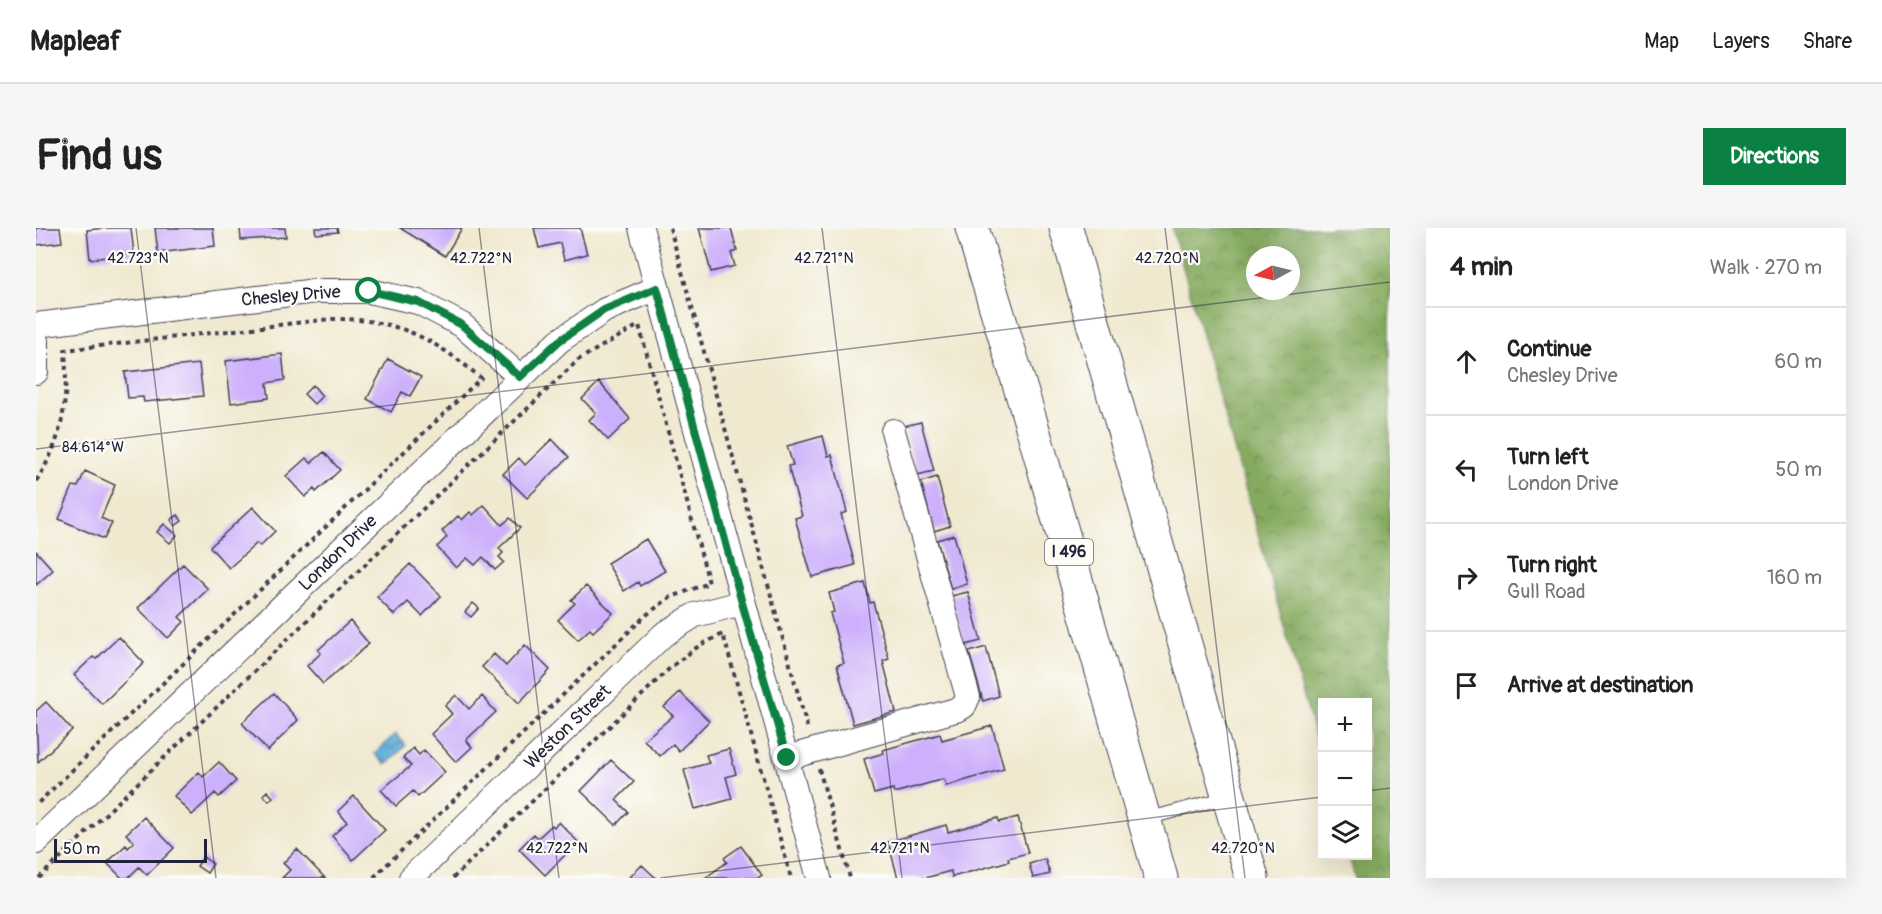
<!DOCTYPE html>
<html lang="en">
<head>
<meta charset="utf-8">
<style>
	:root { --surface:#fff; --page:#f6f6f6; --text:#222; --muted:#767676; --line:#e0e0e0; --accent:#0b8043 }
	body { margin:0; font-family:Pangolin,sans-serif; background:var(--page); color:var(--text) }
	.controls { position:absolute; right:18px; bottom:18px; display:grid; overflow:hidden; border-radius:0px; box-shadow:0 6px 24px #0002 }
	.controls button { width:54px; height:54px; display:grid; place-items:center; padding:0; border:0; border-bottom:2px solid var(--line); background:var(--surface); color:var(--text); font:30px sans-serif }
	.compass { position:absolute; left:1210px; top:18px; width:54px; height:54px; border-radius:50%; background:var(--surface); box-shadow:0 6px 24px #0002; rotate:263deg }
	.scale { position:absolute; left:18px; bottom:15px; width:153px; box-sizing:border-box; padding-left:6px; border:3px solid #22223b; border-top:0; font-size:16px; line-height:21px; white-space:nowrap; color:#22223b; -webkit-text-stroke:4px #fdfcf7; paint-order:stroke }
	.stop { position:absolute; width:18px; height:18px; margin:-14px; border:4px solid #0b8043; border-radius:50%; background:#fff }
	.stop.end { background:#0b8043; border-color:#fff; box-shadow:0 2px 6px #0008 }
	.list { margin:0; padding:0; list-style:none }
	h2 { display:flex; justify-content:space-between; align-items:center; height:78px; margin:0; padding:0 24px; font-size:26px }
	h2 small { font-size:20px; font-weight:400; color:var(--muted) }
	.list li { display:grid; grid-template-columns:39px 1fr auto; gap:18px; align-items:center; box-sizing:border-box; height:108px; padding:0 24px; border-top:2px solid var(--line) }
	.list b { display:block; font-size:22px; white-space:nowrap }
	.list p { margin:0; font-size:20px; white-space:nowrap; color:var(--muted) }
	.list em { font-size:20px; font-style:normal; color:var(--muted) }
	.icon { flex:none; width:33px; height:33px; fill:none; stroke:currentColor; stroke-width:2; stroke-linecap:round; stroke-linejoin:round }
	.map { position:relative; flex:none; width:1354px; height:650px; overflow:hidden; border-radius:0px }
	header { display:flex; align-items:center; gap:36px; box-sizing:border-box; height:84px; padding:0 30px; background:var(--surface); border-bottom:2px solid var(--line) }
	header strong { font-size:28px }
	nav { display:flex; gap:33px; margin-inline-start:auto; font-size:21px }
	.intro { display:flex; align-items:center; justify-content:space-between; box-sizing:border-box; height:144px; padding:0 36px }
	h1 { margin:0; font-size:42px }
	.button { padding:15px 27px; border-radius:0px; background:var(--accent); color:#fff; font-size:21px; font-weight:700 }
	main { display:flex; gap:36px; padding:0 36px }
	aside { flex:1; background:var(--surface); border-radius:0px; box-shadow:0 6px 24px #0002 }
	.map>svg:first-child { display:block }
	.forest { fill:url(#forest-crowns); stroke:#54664d; stroke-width:1.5; fill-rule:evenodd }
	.water { fill:url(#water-waves); stroke:#426a8c; stroke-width:1.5 }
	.building { fill:#cdb0fb }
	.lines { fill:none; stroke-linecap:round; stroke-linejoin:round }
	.lane-casing { stroke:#414051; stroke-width:14 }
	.street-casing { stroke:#414051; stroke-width:26 }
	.highway-casing { stroke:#414051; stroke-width:35 }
	.path { stroke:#414051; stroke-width:4; stroke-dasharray:4.5 4.5; stroke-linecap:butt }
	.lane { stroke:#fff; stroke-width:12 }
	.street { stroke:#fff; stroke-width:24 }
	.highway { stroke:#fff; stroke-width:33 }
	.route { stroke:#0b8043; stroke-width:8 }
	.ticks { fill:none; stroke:#22223b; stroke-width:1.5; stroke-opacity:0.45 }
	.labels { text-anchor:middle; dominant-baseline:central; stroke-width:4.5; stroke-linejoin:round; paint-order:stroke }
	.shield { fill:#fdfcf7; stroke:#646373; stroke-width:1.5 }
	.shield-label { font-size:16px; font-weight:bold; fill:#22223b }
	.street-label { font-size:18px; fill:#22223b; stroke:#fdfcf7 }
	.ticks-label { font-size:15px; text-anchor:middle; fill:#22223b; stroke:#fdfcf7; stroke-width:4.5; stroke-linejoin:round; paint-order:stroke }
</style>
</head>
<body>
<header>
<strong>Mapleaf</strong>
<nav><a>Map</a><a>Layers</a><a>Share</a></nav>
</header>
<div class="intro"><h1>Find us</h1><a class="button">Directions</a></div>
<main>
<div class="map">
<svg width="1354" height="650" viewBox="0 0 1354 650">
	<defs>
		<pattern id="forest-crowns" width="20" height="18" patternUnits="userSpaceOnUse" patternTransform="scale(1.5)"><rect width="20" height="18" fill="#85aa5f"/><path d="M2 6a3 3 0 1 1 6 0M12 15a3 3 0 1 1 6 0" fill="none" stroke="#6c8a50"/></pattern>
		<pattern id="water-waves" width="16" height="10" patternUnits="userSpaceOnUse" patternTransform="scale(1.5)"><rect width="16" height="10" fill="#61b1dc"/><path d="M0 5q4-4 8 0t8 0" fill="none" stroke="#5090b4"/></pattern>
	</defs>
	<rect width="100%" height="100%" fill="#fdfcf7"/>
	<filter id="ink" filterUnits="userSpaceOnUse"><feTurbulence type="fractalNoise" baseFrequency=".0167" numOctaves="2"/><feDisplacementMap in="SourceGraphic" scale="12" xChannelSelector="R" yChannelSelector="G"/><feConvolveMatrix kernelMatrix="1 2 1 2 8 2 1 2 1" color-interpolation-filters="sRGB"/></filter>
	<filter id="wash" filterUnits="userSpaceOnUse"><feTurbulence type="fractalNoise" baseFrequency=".008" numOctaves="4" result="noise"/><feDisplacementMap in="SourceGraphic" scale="24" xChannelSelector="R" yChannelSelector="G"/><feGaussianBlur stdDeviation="1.35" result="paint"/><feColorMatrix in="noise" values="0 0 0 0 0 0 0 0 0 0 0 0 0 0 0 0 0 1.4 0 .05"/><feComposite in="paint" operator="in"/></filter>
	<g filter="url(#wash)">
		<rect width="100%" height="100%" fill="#f0e9d0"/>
		<path class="forest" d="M1136 0H1354V650H1319L1313 628H1332V475H1286V533ZM1219 27H1255V63H1219Z"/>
		<path class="water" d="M359 506 370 517 350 537 339 526Z"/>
		<g id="blocks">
			<path class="building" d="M0 0H24L26 14 1 17Z
				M70 0H95L98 26 54 31 51 2Z
				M119 0H177L179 18 122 25Z
				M204 0H249L250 9 205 12Z
				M279 0H301L302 4 280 6Z
				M364 0H426L409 28Z
				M498 0H544L551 26 528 32 524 15 503 20Z
				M663 0H695L701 23 695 25 699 38 675 44Z
				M246 126 249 152 231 155 233 170 195 175 190 133Z
				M352 131 385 149 374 168 366 164 355 184 331 171Z
				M163 136 167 168 108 174 107 169 92 170 89 144Z
				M563 154 594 191 572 212 553 192 560 185 546 171Z
				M277 157 286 168 278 176 268 166Z
				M885 194 898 243 881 247 868 198Z
				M787 208 792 228 796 227 811 284 805 286 819 337 776 349 759 290 766 288 752 238 757 237 751 218Z
				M516 211 533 229 491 270 467 246 483 230 489 237Z
				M288 224 304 242 280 264 278 261 269 269 250 248 270 230 275 235Z
				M49 243 79 257 65 290 76 295 68 311 23 291 37 258 42 259Z
				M901 249 914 298 898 303 885 254Z
				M448 277 466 297 474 290 484 300 463 320 467 325 463 329 468 334 459 342 447 329 439 337 431 330 420 340 401 319 411 309 406 303 422 288 426 292 434 284 437 287Z
				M217 279 239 303 224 318 221 315 193 340 174 319Z
				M142 287 146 293 139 298 135 292Z
				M128 296 141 307 134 315 121 304Z
				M918 307 931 356 915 361 901 312Z
				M610 311 629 343 604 358 602 354 588 363 571 335Z
				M0 323 17 342 0 357Z
				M147 336 172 361 143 389 148 394 132 410 102 380Z
				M374 336 405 368 386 388 372 374 358 387 341 369Z
				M829 355 834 375 837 374 853 431 847 433 860 484 817 496 801 437 808 435 794 385 798 384 793 365Z
				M550 358 577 385 557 404 554 401 542 412 522 392 539 375 535 372Z
				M932 364 945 413 929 417 915 368Z
				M437 375 443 380 435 389 429 384Z
				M314 393 333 416 287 456 271 438 285 425 282 422Z
				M83 409 108 435 66 476 38 447 57 429 60 431Z
				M489 417 514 442 483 475 446 439 458 426 470 438Z
				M950 419 963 468 947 473 933 424Z
				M644 464 673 493 643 523 637 516 624 528 608 512 637 488 628 479Z
				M238 465 262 492 232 523 206 495Z
				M420 467 433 481 446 468 460 484 430 512 436 519 420 534 395 506 416 486 409 478Z
				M10 474 36 502 2 534 0 483Z
				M956 498 968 541 910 558 908 551 858 565 857 561 838 566 828 531 848 525 847 522 904 506 906 512Z
				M377 520 383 527 388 522 409 544 382 569 377 563 360 578 345 562 375 538 367 530Z
				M693 521 700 546 690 549 696 571 659 581 648 542 673 535 670 527Z
				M575 532 598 554 580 572 592 584 580 597 545 563Z
				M183 534 200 553 183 569 179 565 156 587 138 568 163 544 167 549Z
				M231 563 237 569 233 573 227 567Z
				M318 568 349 602 317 632 296 608 311 594 302 583Z
				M108 589 138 620 111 647 103 639 92 650H86L71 635 90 617 92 620 98 614 90 606Z
				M982 589 992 625 972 630 973 633 916 649 915 643 889 650H862L852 614 910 597 912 604 962 590 963 594Z
				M523 594 542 614 509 647 483 621 498 606 502 610 516 597 518 599Z
				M705 618 726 647 722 650H669L691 634 688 630Z
				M261 621 289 650H246L254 642 247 635Z
				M167 629 177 636 171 645 161 638Z
				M1009 631 1014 646 997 650 993 636Z
				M606 637 620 650H593Z"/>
		</g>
	</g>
	<g filter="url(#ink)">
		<use href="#blocks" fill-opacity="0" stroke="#414051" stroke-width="1.5"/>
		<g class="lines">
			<defs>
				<path id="lane" d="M1110 591 1192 569"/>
				<path id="street" d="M605 0 783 650
					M0 97 280 63H333L382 74 426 97 484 149
					M0 113V144
					M751 530 923 481 928 478 932 469 857 203
					M0 614 523 113 569 82 621 60
					M375 650 627 407 659 387 706 375"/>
				<path id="highway" d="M936 0 998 205 1125 650
					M1030 0 1216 650"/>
			</defs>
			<use href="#lane" class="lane-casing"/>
			<use href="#street" class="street-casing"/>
			<use href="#highway" class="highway-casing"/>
			<path class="path" d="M634 0 772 502
				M0 253C28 211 32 171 29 122L294 91C359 90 396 109 445 150L0 577
				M783 541 814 650
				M3 650 542 132 603 97 673 355 633 370 609 388 337 650
				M417 650 635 439 664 417 687 406 755 650"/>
			<use href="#lane" class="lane"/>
			<use href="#street" class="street"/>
			<use href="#highway" class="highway"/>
		</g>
	</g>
	<g class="lines" filter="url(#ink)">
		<path class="route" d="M333 63 382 74 426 97 484 149 523 113 568 82 621 60 706 375 751 530"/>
	</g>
	<path class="ticks" d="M100 0 180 650M443 0 523 650M786 0 866 650M1129 0 1209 650M0 221 1354 54M1332 563 1354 560M624 650 1286 569"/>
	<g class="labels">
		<rect class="shield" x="1009" y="311" width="48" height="26" rx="4.5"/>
		<g class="shield-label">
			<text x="1033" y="324">I 496</text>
		</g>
		<g class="street-label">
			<text transform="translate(255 68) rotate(-5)">Chesley Drive</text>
			<text transform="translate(302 325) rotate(-44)">London Drive</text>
			<text transform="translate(532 499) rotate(-44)">Weston Street</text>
		</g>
	</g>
	<g class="ticks-label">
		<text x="102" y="35">42.723°N</text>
		<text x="445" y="35">42.722°N</text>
		<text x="788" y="35">42.721°N</text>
		<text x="1131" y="35">42.720°N</text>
		<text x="57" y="224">84.614°W</text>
		<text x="521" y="625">42.722°N</text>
		<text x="864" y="625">42.721°N</text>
		<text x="1207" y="625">42.720°N</text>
	</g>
</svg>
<div class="controls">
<button>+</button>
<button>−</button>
<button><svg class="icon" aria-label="layers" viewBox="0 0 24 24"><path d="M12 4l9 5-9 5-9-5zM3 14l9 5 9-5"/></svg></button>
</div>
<svg class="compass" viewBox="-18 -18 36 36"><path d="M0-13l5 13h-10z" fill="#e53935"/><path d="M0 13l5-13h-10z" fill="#767676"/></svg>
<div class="scale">50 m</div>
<div class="stop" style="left:333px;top:63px"></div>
<div class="stop end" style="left:751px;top:530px"></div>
</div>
<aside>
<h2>4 min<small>Walk · 270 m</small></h2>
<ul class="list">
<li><svg class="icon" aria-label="ahead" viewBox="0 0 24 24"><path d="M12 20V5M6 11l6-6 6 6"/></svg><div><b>Continue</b><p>Chesley Drive</p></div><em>60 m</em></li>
<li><svg class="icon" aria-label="left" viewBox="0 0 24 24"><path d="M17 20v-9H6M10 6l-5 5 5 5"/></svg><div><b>Turn left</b><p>London Drive</p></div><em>50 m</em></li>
<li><svg class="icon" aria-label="right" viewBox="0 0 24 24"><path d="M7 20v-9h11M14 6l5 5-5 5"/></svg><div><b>Turn right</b><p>Gull Road</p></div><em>160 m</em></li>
<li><svg class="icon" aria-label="arrive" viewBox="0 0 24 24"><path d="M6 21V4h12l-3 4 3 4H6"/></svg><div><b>Arrive at destination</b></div></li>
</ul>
</aside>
</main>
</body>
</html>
